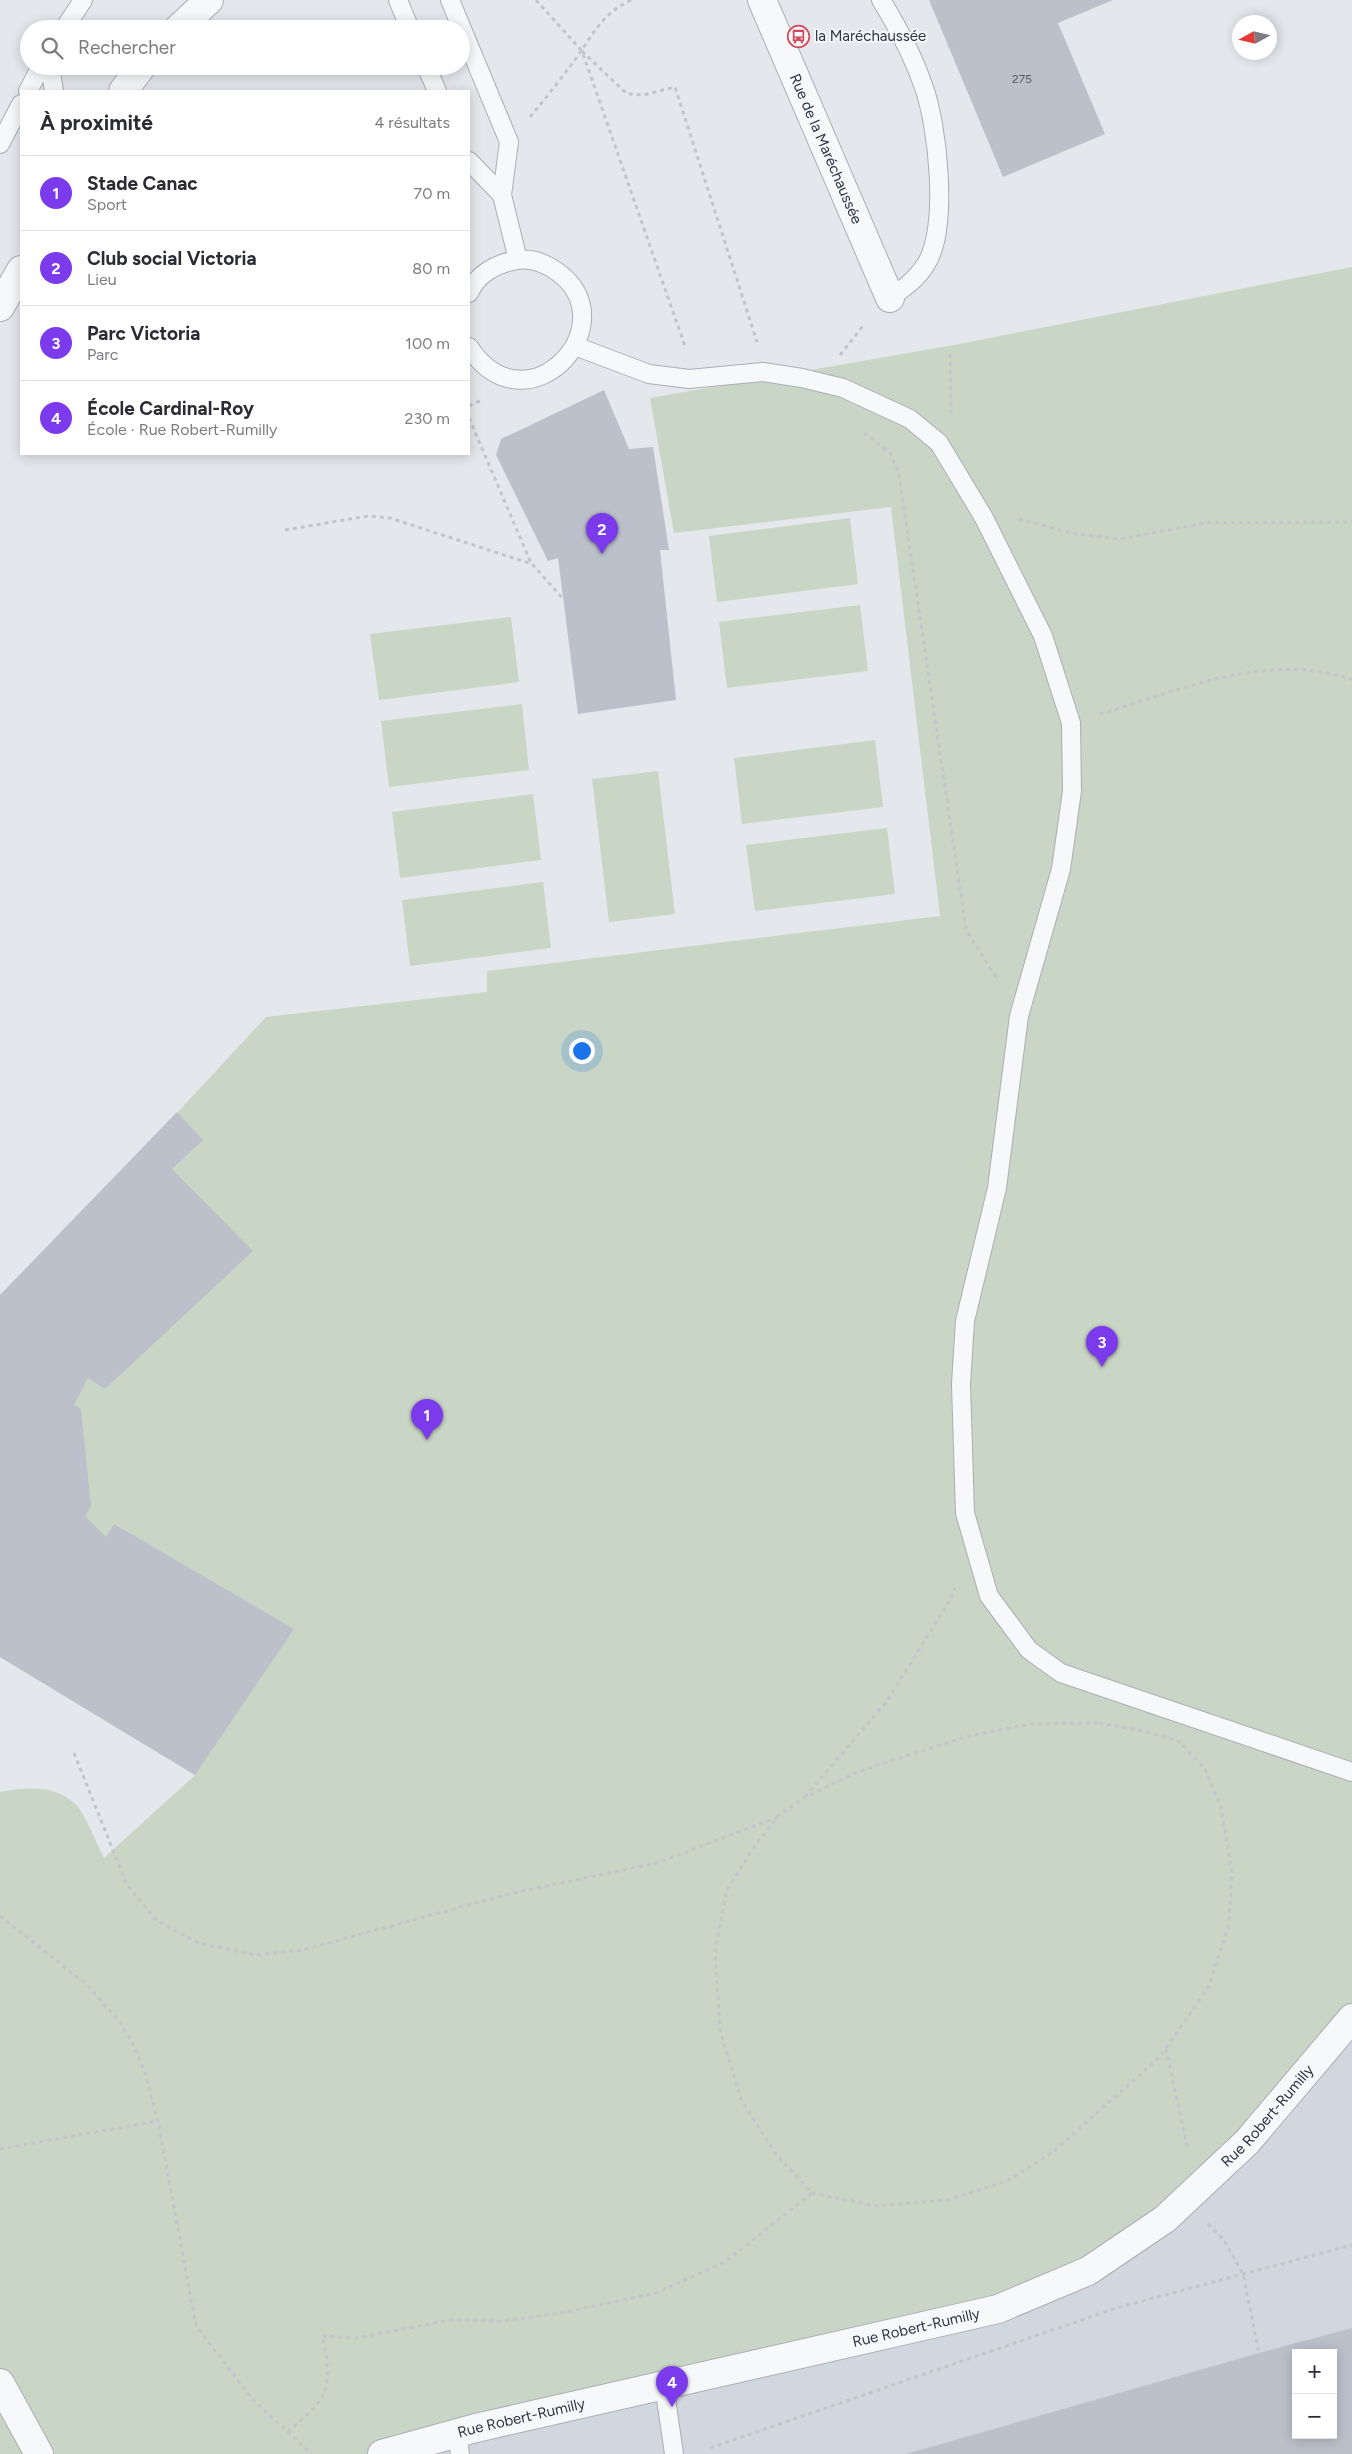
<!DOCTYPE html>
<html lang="fr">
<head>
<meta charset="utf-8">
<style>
	:root { --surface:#fff; --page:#f7f7f7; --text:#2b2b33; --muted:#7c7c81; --line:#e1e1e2; --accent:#7c3aed }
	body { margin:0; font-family:Figtree,sans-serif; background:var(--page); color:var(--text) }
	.controls { position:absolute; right:15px; bottom:15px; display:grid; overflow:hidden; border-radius:0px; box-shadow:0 2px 12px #0003 }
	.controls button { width:45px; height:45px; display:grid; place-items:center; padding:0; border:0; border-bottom:1px solid var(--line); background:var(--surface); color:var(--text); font:25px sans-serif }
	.compass { position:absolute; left:1232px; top:15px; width:45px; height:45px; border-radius:50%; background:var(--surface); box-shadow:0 2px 12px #0003; rotate:262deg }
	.you { position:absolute; left:581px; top:1050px; width:18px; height:18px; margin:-12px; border:4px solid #fff; border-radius:50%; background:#1a73e8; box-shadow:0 0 0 8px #1a73e833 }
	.badge { display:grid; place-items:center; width:32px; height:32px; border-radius:50%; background:var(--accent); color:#fff; font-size:16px; font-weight:700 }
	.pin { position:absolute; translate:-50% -41px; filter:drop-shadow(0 1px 2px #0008) }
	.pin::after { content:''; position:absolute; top:26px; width:18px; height:15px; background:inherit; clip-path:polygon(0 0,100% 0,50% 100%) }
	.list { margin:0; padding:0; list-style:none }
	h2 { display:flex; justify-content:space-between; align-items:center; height:65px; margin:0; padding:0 20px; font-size:21px }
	h2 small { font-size:16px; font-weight:400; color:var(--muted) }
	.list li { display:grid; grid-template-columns:32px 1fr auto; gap:15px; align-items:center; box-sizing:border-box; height:75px; padding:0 20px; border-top:1px solid var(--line) }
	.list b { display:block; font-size:19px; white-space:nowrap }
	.list p { margin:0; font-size:16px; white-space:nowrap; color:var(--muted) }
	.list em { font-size:16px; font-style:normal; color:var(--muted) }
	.icon { flex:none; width:28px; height:28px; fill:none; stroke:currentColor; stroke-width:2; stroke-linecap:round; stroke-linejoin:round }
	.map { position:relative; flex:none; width:1352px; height:2454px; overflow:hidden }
	.search { position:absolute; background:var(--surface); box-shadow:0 2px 12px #0003; left:20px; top:20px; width:450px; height:55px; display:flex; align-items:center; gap:12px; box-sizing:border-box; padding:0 18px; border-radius:28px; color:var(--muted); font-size:19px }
	.panel { position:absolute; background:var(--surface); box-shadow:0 2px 12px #0003; left:20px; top:90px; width:450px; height:365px; border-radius:0px }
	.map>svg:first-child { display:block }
	.built { fill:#d2d6de; fill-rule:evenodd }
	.green { fill:#c9d6c5 }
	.building { fill:#bbc0ca; fill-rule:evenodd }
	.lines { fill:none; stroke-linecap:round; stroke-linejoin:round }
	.service-casing { stroke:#a9aeb7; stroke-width:20 }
	.minor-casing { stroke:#a9aeb7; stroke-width:30 }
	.tertiary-casing { stroke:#a9aeb7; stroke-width:30 }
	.path { stroke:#c2c5cb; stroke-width:3; stroke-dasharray:4 4; stroke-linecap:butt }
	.service { stroke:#f7f8fa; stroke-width:18 }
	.minor { stroke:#f7f8fa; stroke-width:28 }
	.tertiary { stroke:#f7f8fa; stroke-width:28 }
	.labels { text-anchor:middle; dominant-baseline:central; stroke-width:4; stroke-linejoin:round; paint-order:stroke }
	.number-label { font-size:12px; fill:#4f5766 }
	.poi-label { font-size:15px; fill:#2b3445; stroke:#f4f6f9; text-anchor:start }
	.street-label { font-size:15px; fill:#2b3445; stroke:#f4f6f9 }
</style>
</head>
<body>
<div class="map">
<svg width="1352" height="2454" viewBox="0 0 1352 2454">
	<rect width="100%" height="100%" fill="#e4e7ec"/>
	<path class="built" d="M1352 2018V2454H382ZM1296 2353H1333V2435H1296Z"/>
	<path class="green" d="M1352 267V2018L1165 2219 998 2309 382 2454H0V1792C26 1787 57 1784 77 1806 86 1816 97 1844 104 1858L195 1775 0 1657V1295L123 1171 266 1017 487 992V971L940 916 891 507 674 533 650 398 954 345Z
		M850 518 858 584 717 602 709 536Z
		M860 605 868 671 727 688 719 622Z
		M511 617 519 682 379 700 370 634Z
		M522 704 529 770 389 787 381 721Z
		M875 740 883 807 742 824 734 758Z
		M658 771 675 914 609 922 592 779Z
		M533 794 541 860 400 878 392 812Z
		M887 828 895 894 755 911 746 845Z
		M543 882 551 948 410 966 402 900Z"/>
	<path class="building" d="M929 0H1113L1058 23 1105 134 1003 177Z
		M604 390 629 449 653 447 669 550H660L676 700 578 714 558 558 548 561 496 455 501 439Z
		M177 1112 203 1140 172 1169 253 1251 105 1389 88 1378 74 1405 81 1409 91 1506 85 1516 106 1537 114 1524 294 1629 195 1775 0 1657V1295Z
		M1352 2328V2454H906L1259 2353ZM1296 2353H1333V2435H1296Z"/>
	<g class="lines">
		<defs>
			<path id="service" d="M398 0 410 29
				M450 0 509 142 502 195 518 260
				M881 0C897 26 913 56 923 85 938 124 949 229 926 264 917 279 904 288 890 298
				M64 29 83 0
				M50 66 54 91
				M426 66 437 91
				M28 91 41 66
				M0 144 21 104
				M469 161 502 195
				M469 293C477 274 497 263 517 260 532 258 547 264 559 273 628 326 526 434 469 347
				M575 346 649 374 689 379 763 372 802 378 843 388 910 419 939 443 984 518 1043 636 1071 723 1072 791 1061 869 1019 1016 997 1188 965 1321 961 1384 965 1513 989 1596 1029 1650 1061 1673 1352 1772
				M664 2385 674 2454
				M457 2433 460 2454"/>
			<g id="minor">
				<path id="s1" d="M762 0 890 298"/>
				<path d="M0 2383 39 2454"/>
				<path id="s2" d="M382 2454 476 2428 998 2309 1088 2271 1165 2219 1247 2142 1352 2018"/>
			</g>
			<path id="tertiary" d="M178 29 209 0
				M123 91 142 66
				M0 307 21 270"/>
		</defs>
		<use href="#service" class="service-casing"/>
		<use href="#minor" class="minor-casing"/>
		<use href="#tertiary" class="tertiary-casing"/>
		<path class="path" d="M536 0 582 51 686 349
			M582 51 627 94 644 95 675 87 757 342
			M530 117C545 99 560 80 574 61 591 38 603 11 632 0
			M950 354 951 413
			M840 355 863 326
			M469 406 482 400
			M469 418 531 563
			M864 433 891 454 899 475 966 929 998 981
			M1019 519 1075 534 1120 539 1206 523 1352 522
			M285 530 368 516 390 518 532 564 564 600
			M1100 714C1178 691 1270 650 1352 680
			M1099 1723 1144 1731 1180 1742 1205 1769 1221 1808 1232 1872 1229 1924 1209 1986 1160 2057 1053 2152 1007 2181 948 2200 877 2206 812 2193 775 2153 741 2099 720 2030 715 1950 727 1890 756 1844 778 1816 804 1798 857 1772 968 1736 1031 1724Z
			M74 1753 127 1885 157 1921 199 1943 255 1955 302 1950 513 1893 657 1863 778 1817
			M805 1797 887 1701 950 1600 955 1588
			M0 1916 86 1984 119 2021 133 2044 145 2073 158 2121 196 2326 253 2400 312 2454
			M1166 2049 1188 2150
			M0 2149 158 2121
			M1208 2224 1224 2240 1243 2274 1259 2353
			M288 2432C297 2423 319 2406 323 2395 331 2379 327 2353 322 2336L356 2338 450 2320 502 2321 561 2313 656 2293 725 2262 812 2193
			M710 2448 1116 2308 1352 2245"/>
		<use href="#service" class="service"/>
		<use href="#minor" class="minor"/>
		<use href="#tertiary" class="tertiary"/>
	</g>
	<defs>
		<symbol id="bus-ring" viewBox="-11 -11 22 22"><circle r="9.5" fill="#f4f6f9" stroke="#d1495b" stroke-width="1.5"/><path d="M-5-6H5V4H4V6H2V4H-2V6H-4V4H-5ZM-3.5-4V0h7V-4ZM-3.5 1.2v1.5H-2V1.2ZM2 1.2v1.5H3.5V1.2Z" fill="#d1495b"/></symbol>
	</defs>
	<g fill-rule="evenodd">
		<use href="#bus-ring" x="786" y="24" width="25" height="25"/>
	</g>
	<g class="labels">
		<g class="number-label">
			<text x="1022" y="79">275</text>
		</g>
		<g class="poi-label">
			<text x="815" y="36">la Maréchaussée</text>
		</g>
		<g class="street-label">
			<text stroke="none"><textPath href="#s1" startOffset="162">Rue de la Maréchaussée</textPath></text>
			<text stroke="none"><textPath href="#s2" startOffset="969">Rue Robert-Rumilly</textPath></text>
			<text stroke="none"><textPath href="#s2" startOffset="549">Rue Robert-Rumilly</textPath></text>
			<text stroke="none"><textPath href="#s2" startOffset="144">Rue Robert-Rumilly</textPath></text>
		</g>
	</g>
</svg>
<div class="controls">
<button>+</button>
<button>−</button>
</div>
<svg class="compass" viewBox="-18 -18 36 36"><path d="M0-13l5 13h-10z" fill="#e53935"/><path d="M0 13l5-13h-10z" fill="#7c7c81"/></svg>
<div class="you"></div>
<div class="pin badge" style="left:427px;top:1440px">1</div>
<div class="pin badge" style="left:602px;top:554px">2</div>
<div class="pin badge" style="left:1102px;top:1367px">3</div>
<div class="pin badge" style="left:672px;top:2407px">4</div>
<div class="search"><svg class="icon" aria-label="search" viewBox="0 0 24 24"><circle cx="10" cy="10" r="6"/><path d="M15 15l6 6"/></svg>Rechercher</div>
<section class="panel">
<h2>À proximité<small>4 résultats</small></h2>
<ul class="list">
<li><span class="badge">1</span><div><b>Stade Canac</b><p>Sport</p></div><em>70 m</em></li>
<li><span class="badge">2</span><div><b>Club social Victoria</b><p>Lieu</p></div><em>80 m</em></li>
<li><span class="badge">3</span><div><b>Parc Victoria</b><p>Parc</p></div><em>100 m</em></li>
<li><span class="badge">4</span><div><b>École Cardinal-Roy</b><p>École · Rue Robert-Rumilly</p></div><em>230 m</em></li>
</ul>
</section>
</div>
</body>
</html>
